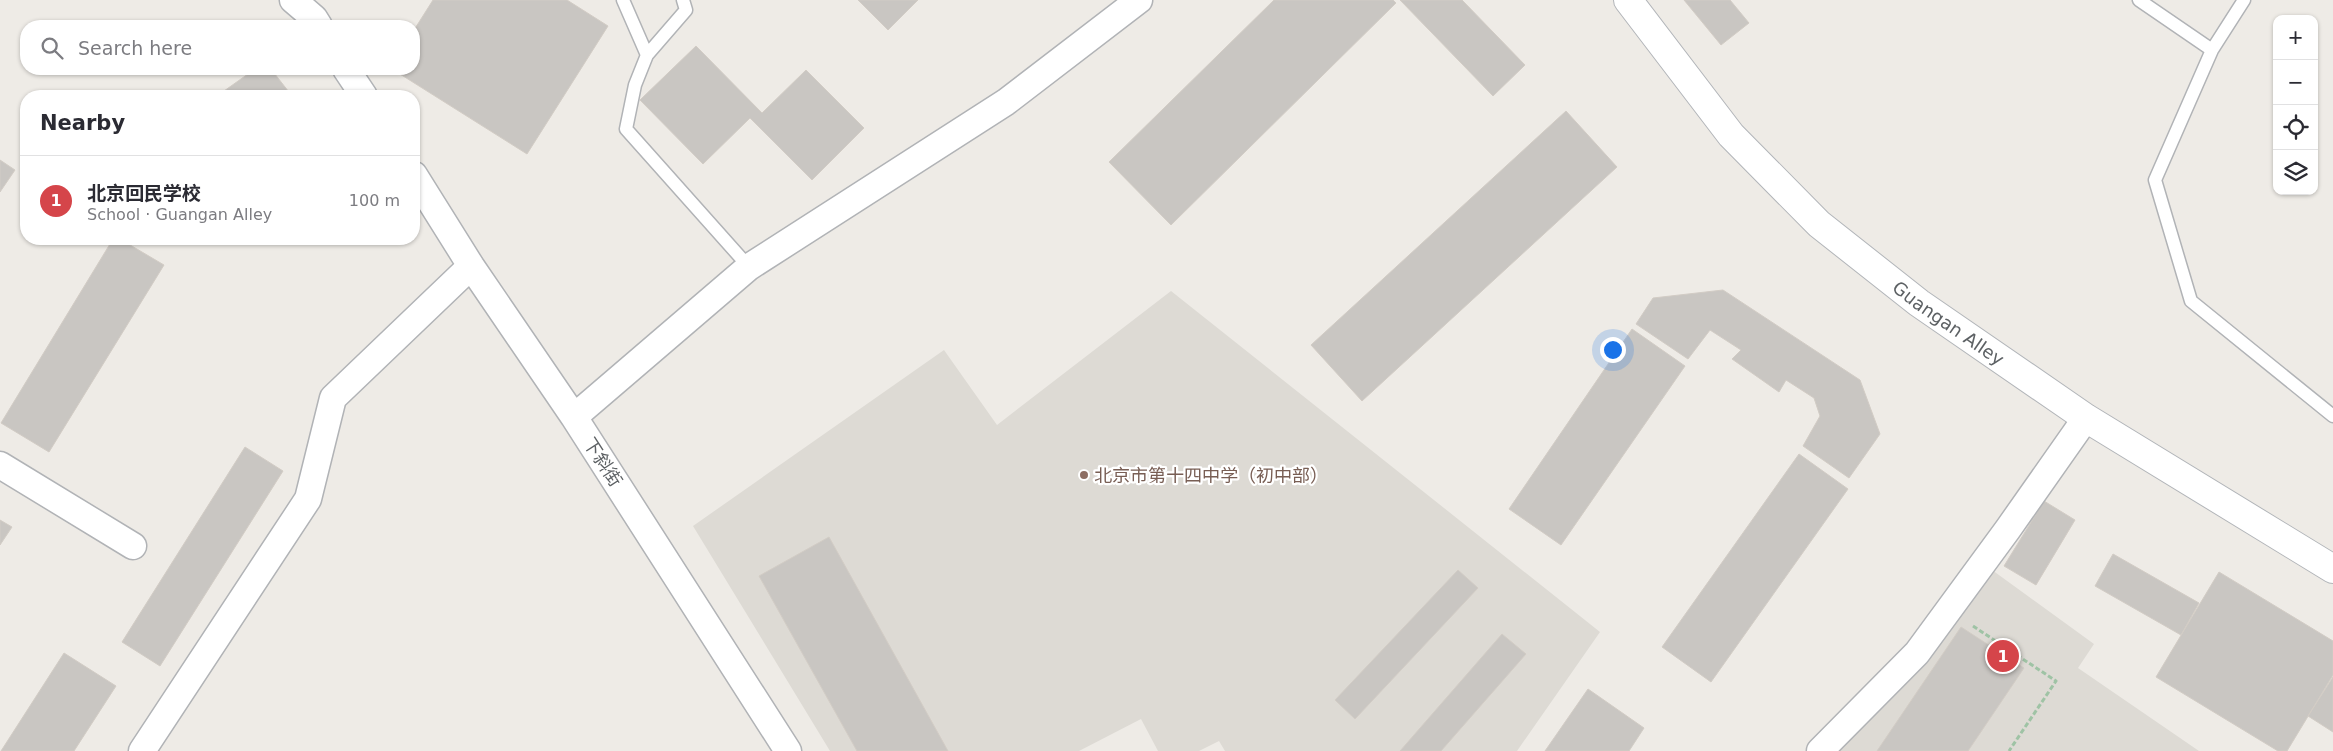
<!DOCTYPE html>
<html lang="en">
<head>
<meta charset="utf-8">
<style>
	:root { --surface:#fff; --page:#f2f2f3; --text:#2b2b33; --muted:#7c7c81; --line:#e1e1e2; --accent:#d5454a }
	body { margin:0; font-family:"DejaVu Sans","Noto Sans SC",sans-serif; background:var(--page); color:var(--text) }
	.controls { position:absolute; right:15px; top:15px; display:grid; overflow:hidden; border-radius:10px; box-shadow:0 1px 4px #0004 }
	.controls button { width:45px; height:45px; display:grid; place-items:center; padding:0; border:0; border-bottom:1px solid var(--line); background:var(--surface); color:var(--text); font:25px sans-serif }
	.you { position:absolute; left:1612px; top:349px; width:18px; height:18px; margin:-12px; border:4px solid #fff; border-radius:50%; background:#1a73e8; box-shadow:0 0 0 8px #1a73e833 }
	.badge { display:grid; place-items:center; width:32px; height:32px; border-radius:50%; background:var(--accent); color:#fff; font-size:16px; font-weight:700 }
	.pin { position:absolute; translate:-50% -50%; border:2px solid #fff; box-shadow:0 1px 5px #0006 }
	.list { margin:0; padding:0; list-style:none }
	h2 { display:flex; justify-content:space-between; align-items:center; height:65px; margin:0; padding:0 20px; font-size:21px }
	h2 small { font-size:16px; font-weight:400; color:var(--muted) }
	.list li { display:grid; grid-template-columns:32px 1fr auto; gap:15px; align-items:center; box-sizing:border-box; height:90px; padding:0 20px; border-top:1px solid var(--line) }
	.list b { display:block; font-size:19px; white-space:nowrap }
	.list p { margin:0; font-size:16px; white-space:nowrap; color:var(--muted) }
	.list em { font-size:16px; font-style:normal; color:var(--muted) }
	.icon { flex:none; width:28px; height:28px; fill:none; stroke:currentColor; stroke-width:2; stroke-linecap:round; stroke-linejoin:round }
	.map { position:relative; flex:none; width:2333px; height:751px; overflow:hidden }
	.search { position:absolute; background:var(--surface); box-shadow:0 1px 4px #0004; left:20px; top:20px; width:400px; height:55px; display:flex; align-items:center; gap:12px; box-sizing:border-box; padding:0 18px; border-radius:20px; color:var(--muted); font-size:19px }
	.panel { position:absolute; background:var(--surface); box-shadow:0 1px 4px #0004; left:20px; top:90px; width:400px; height:155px; border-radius:20px }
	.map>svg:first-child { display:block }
	.education { fill:#dddad4 }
	.building { fill:#c9c6c2; stroke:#d2ccc5 }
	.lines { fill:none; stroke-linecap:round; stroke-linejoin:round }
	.lane-casing { stroke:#b1b3b6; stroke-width:15 }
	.street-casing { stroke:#b1b3b6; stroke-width:29 }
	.secondary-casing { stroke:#b2b5b9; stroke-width:30 }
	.path { stroke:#9fc3a5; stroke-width:3; stroke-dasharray:5 2.5; stroke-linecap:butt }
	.lane { stroke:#fff; stroke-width:12 }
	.street { stroke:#fff; stroke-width:26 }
	.secondary { stroke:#fff; stroke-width:28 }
	.education-dot { fill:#8d6e63; stroke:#fff; stroke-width:2 }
	.labels { text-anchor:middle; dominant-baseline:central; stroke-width:4.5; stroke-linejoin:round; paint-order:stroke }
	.street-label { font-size:18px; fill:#5d6164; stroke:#fff }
	.education-label { font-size:18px; fill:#785e54; stroke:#fff; text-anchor:start }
</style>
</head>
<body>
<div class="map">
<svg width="2333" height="751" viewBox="0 0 2333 751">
	<rect width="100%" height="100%" fill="#eeebe6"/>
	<path class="education" d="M1171 291 1600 632 1517 751H1225L1219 741 1199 751H1158L1141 719 1079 751H830L693 526 944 350 997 425Z
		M1992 570 2094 644 2078 668 2199 751H1839Z"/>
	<path class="building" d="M433 0H567L608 26 527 154 392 69H414V30Z
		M858 0H918L888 30Z
		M1274 0H1393L1396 3 1171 225 1109 162Z
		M1400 0H1462L1525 65 1493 96Z
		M1684 0H1730L1749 23 1721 45Z
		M696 46 762 113 806 70 864 128 812 180 750 118 703 164 640 100Z
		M255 69H271L292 96H217Z
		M1566 111 1617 167 1362 401 1311 345Z
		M0 160 15 170 0 192Z
		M113 239H120L164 265 49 452 1 423Z
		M1723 290 1860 380 1880 434 1849 478 1803 446 1820 416 1814 398 1786 380 1779 392 1732 359 1741 350 1710 330 1688 359 1636 324 1653 298Z
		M1632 329 1685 366 1561 545 1509 509Z
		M245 447 283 471 160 666 122 642Z
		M1799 454 1848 489 1711 682 1662 647Z
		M2044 501 2075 520 2036 585 2004 566Z
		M0 520 12 527 0 545Z
		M829 537 948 751H857L759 576Z
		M2113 554 2199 603 2181 635 2095 586Z
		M1458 570 1478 588 1355 719 1335 700Z
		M2219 572 2333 641V675L2287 751H2278L2156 677Z
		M1961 627 2024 668 1968 751H1877Z
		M1502 634 1526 654 1441 751H1400Z
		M64 653 116 686 74 751H1Z
		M2333 677V732L2308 716Z
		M1588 689 1644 728 1629 751H1545Z"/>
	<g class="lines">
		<defs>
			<path id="lane" d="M623 0 647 55
				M683 0 686 10 647 55 635 85 626 129 749 267
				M2139 0 2212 50
				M2244 0 2212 50 2155 180 2191 301 2333 416"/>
			<path id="street" d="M293 0 314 18 319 26
				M346 69 364 96
				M414 175 471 266 574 417 788 751
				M574 417 749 267 1006 102 1139 0
				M0 465 133 546
				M142 751 308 499 333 398 471 266
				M1820 751 1917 653 2008 529 2086 418"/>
			<g id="secondary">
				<path id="s1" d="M1628 0 1731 135 1819 224 1919 303 2086 418 2333 569"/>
			</g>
		</defs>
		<use href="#lane" class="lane-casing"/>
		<use href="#street" class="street-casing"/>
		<use href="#secondary" class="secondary-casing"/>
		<path class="path" d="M1973 626 2056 681 2009 751"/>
		<use href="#lane" class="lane"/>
		<use href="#street" class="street"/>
		<use href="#secondary" class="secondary"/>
	</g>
	<circle class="education-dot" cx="1084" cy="475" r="5"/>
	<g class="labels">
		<g class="street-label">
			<text stroke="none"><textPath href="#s1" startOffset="458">Guangan Alley</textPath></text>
			<text transform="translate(603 462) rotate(57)">下斜街</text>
		</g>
		<g class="education-label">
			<text x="1094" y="475">北京市第十四中学（初中部）</text>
		</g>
	</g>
</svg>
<div class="controls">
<button>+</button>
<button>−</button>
<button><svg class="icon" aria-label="locate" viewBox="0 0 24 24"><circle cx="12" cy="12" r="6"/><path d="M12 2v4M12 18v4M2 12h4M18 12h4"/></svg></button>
<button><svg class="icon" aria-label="layers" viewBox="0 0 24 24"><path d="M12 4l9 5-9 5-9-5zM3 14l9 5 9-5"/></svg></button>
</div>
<div class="you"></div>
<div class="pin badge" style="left:2003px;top:656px">1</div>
<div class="search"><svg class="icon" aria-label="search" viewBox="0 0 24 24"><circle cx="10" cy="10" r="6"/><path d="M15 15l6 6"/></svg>Search here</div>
<section class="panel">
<h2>Nearby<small></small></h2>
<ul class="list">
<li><span class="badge">1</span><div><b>北京回民学校</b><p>School · Guangan Alley</p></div><em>100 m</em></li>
</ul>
</section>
</div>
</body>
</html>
